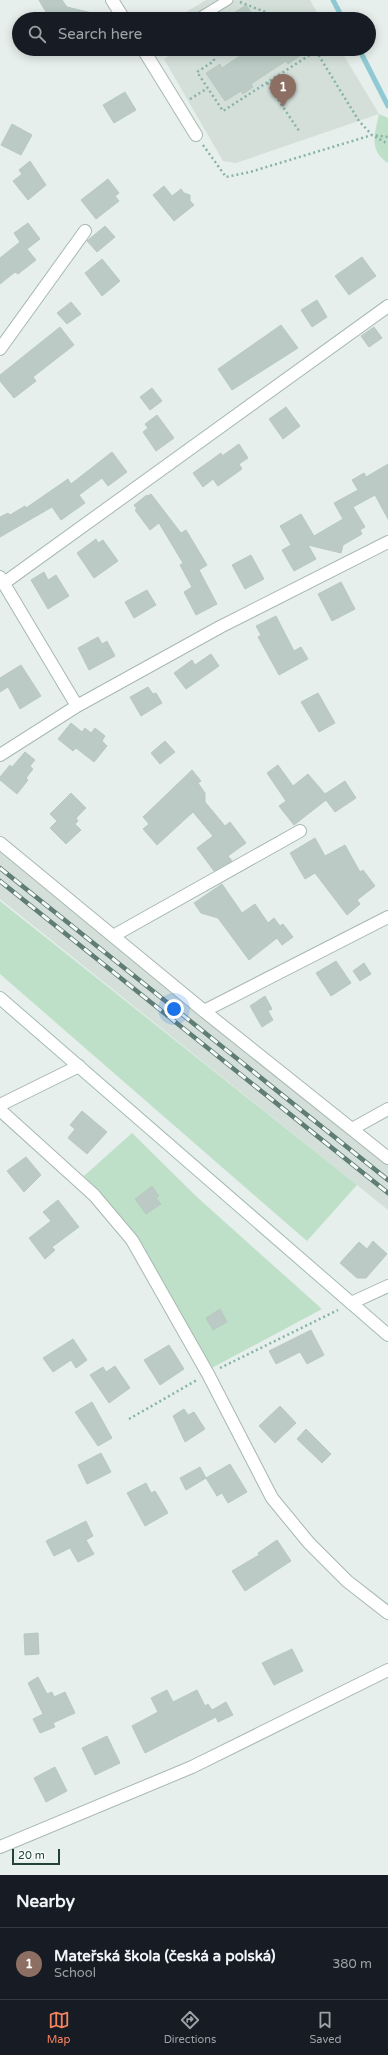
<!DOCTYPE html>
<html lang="en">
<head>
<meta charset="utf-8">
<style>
	:root { --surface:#171b24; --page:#20242c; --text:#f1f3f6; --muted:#9ea1a6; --line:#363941; --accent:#f4845f }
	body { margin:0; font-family:"Varela Round",sans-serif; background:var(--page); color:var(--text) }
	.scale { position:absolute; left:12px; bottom:10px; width:48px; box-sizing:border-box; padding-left:4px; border:2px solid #24423a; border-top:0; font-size:11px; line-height:14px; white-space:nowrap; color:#24423a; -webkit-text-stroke:3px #f7fbf9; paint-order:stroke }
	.you { position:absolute; left:174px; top:1009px; width:14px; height:14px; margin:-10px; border:3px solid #fff; border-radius:50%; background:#1a73e8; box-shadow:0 0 0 6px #1a73e833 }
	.badge { display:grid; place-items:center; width:26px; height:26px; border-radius:50%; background:var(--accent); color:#fff; font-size:13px; font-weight:700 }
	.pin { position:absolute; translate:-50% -33px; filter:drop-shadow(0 1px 2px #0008) }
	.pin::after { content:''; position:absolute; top:21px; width:14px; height:12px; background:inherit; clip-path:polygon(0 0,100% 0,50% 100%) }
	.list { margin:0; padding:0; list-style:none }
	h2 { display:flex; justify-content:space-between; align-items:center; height:52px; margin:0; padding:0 16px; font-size:17px }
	h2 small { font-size:13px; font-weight:400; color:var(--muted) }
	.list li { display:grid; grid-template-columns:26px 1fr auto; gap:12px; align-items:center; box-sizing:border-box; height:72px; padding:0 16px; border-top:1px solid var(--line) }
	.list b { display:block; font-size:15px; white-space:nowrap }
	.list p { margin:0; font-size:13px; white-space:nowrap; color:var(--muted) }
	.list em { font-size:13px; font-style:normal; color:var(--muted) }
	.icon { flex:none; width:22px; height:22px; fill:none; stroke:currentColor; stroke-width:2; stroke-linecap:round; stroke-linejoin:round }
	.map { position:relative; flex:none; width:388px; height:1875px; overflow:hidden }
	.search { position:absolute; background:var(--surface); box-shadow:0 2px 10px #0003; left:12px; right:12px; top:12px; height:44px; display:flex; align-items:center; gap:10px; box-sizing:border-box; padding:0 14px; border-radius:22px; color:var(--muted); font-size:15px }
	.sheet { height:124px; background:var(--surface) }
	nav { display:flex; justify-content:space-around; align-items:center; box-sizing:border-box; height:56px; border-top:1px solid var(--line); background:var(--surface); font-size:11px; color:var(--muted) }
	nav a { display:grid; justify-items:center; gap:2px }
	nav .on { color:var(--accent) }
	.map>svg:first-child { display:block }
	.built { fill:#d4dfda }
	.green { fill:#bfe0c8 }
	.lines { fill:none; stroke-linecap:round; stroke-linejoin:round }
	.stream { stroke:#8ec9d4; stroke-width:5 }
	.building { fill:#bbcac4; stroke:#b8c9c2 }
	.service-casing { stroke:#a8b8b2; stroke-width:11 }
	.minor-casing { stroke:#a8b8b2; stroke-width:14 }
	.secondary-casing { stroke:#a4bbb3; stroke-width:14 }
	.path { stroke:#86b3a5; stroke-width:2.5; stroke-dasharray:2 3; stroke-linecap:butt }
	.service { stroke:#fff; stroke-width:9 }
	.minor { stroke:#fff; stroke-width:12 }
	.secondary { stroke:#fff; stroke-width:12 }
	.rail-casing { stroke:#5f7d75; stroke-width:4.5 }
	.rail { stroke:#f7fbf9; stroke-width:3; stroke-dasharray:9; stroke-linecap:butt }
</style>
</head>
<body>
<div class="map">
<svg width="388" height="1875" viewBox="0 0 388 1875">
	<rect width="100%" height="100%" fill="#e6efeb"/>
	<path class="built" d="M206 0H310L321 19H184L181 15Z
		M180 49H340L379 114 236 163 223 161 164 59Z
		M0 852 388 1162V1210L0 899Z"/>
	<path class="green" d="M379 114 388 118V163C368 150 375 133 379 114Z
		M0 901 357 1185 307 1241 0 974Z
		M132 1133 198 1198 322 1309 210 1369 135 1237 120 1216 84 1176Z"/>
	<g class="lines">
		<path class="stream" d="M333 0 343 19
			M359 49 388 106"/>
	</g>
	<path class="building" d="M39 0H62L67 7 96 14 95 19H50Z
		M246 5 256 19H225Z
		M250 49H310L288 64 286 61 251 84 253 87 243 94 241 91 225 101 206 73 220 64 222 68Z
		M125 92 136 110 114 123 103 105Z
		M12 124 32 135 21 155 1 145Z
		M30 161 46 185 28 200 13 181 22 174 19 170Z
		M108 179 119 193 115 196 119 201 96 219 81 200Z
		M164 186 172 196 181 189 184 193 190 195V201L194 205 174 221 153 195Z
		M28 223 40 239 27 249 36 260 18 274 15 272 0 284V258L20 242 14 233Z
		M105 226 115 237 97 252 87 241Z
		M362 257 376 276 349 295 335 276Z
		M102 259 120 281 102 296 85 273Z
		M317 300 327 317 312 327 301 310Z
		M71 302 81 314 67 324 57 313Z
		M281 325 298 348 232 390 218 369Z
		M60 327 74 345 33 377 36 381 14 398 0 381V375Z
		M374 327 382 338 369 347 361 336Z
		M152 388 162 401 150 410 140 397Z
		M286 407 300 426 283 439 269 419Z
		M157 415 174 438 156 451 143 432 148 428 145 424Z
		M239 444 248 458 239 464 242 469 218 486 213 479 203 487 193 473 221 453 222 456Z
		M112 452 127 472 108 486 102 478 79 495 85 503 61 520 52 507 0 537V517L8 513 10 515 25 506 26 508 68 479 71 484Z
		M388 464V519L375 495 353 507 365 527 360 530 362 534 343 545 341 553 308 545 316 559 294 571 282 550 291 545 280 526 301 514 314 536 343 519 334 503 358 490 352 480 364 473 366 477Z
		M151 494 181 533 186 530 207 565 199 570 217 604 196 615 184 592 192 587 180 565 183 563 159 523 150 530 135 510 137 509 134 505 147 495 148 496Z
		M96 539 98 543 103 540 118 561 94 578 77 553Z
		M251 555 264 579 245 589 232 565Z
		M44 572 48 580 56 575 69 596 48 609 31 580Z
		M341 582 355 609 332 621 318 594Z
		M147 590 156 605 134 618 125 602Z
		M276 616 294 651 301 647 308 659 279 675 258 637 261 635 256 626Z
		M98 637 102 644 107 641 115 656 89 670 78 648Z
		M211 654 219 666 186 689 174 673 192 660 195 665Z
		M21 665 41 696 20 709 8 687 0 692V678Z
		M148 687 153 694 156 693 162 703 141 716 130 697Z
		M318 693 335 723 319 732 301 702Z
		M71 723 82 732 85 728 91 733 95 728 105 736 102 741 107 746 94 762 76 748 73 751 58 739Z
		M165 741 175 752 160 764 151 753Z
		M25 752 35 760 30 766 33 769 26 778 28 780 17 794 0 780V777L10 765 12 767Z
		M278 765 293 786 308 774 325 794 345 781 356 798 335 812 326 800 294 825 279 806 286 801 267 773Z
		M192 770 201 781 198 783 205 793V802L225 826 230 822 246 843 228 856 232 861 214 871 197 848 213 836 193 812 157 845 143 829 149 824 143 817Z
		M71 793 86 808 76 818 78 821 75 824 81 830 66 844 50 828 57 821 50 814Z
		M315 838 325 856 345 845 360 872 363 870 375 886 357 900 360 904 347 915 315 873 305 879 290 853Z
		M222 884 242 913 255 904 268 923 274 918 280 926 283 924 293 937 282 945 277 938 249 960 218 918 201 913 194 903Z
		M336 961 351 983 331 996 316 973Z
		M364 963 371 974 360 981 353 971Z
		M265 996 272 1009 268 1011 273 1020 262 1027 250 1006Z
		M82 1111 107 1132 87 1154 68 1138 75 1129 70 1125Z
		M26 1157 41 1175 24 1192 7 1171Z
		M152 1186 159 1196 156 1198 161 1204 146 1214 135 1199Z
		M58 1200 79 1227 52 1247 55 1250 45 1259 29 1238 51 1221 43 1212Z
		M373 1241 387 1254 366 1278H357L340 1263 359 1242 367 1249Z
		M220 1309 227 1322 213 1330 206 1318Z
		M311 1330 324 1355 307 1364 300 1352 276 1364 269 1351Z
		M73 1339 87 1360 76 1368 71 1360 53 1372 43 1358Z
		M169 1345 184 1369 160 1385 144 1360Z
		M115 1366 130 1388 109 1403 90 1375 103 1367 106 1372Z
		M92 1402 112 1438 98 1446 75 1412Z
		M280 1406 296 1423 275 1443 259 1426Z
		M184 1409 188 1415 194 1412 205 1429 185 1442 173 1416Z
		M306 1429 331 1454 322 1463 297 1439Z
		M101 1453 111 1472 87 1484 78 1465Z
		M230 1464 247 1492 228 1503 222 1493 217 1496 206 1478Z
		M200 1467 206 1478 186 1490 180 1478Z
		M146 1483 151 1493 155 1491 168 1513 145 1526 127 1493Z
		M86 1521 93 1536 86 1540 94 1554 78 1562 70 1548 54 1556 46 1541Z
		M277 1540 291 1561 245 1591 232 1571 259 1555 258 1553Z
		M38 1633 39 1654 25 1655 24 1634Z
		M292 1649 303 1671 274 1685 262 1663Z
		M38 1677 47 1694 52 1692 54 1697 65 1692 75 1713 53 1723 55 1727 40 1733 33 1719 43 1714 28 1683Z
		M167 1690 173 1702 197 1690 205 1706 208 1704 212 1710 226 1702 233 1715 218 1722 216 1717 145 1753 132 1726 158 1712 151 1698Z
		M107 1736 120 1763 95 1775 82 1748Z
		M55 1767 67 1791 46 1802 34 1778Z"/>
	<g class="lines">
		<defs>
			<path id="service" d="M197 19 228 0"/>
			<path id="minor" d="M112 0 124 19
				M143 49 196 135
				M0 349 85 231
				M0 577 77 706 0 755
				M4 583 388 306
				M77 706 220 627 388 542
				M0 843 204 1011 388 1158
				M113 936 300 831
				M204 1011 388 917
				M0 1105 79 1066
				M0 1110 94 1195 132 1240 208 1374 272 1498 309 1543 347 1581 388 1613
				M352 1129 388 1109
				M351 1303 388 1286
				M0 1847 192 1767 388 1670"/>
			<path id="secondary" d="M0 998 388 1335"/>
		</defs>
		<use href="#service" class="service-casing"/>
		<use href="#minor" class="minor-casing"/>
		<use href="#secondary" class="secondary-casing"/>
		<path class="path" d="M240 2 270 14 296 13 300 19
			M213 49 214 61 197 72 223 111 319 49
			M316 51 359 121 372 135 388 137
			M267 83 299 131
			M190 99 208 88
			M203 145 226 177 250 172 372 135 388 144
			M220 1368 338 1310
			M129 1419 197 1380"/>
		<use href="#service" class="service"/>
		<use href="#minor" class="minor"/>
		<use href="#secondary" class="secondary"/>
		<defs>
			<path id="rail" d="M0 868 388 1180
				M0 881 388 1193"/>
		</defs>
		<use href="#rail" class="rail-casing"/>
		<use href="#rail" class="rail"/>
	</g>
</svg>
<div class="scale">20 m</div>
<div class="you"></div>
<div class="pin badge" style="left:283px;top:107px;background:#8d6e63">1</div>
<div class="search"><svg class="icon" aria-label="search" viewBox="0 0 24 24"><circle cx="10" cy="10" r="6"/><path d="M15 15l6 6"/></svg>Search here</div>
</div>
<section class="sheet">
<h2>Nearby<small></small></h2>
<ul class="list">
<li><span class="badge" style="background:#8d6e63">1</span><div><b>Mateřská škola (česká a polská)</b><p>School</p></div><em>380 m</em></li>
</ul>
</section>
<nav>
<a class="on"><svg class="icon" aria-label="map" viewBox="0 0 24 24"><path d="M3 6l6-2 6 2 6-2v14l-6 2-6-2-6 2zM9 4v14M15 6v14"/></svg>Map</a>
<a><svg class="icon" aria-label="directions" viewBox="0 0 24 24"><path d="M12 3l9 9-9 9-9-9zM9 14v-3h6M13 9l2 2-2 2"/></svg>Directions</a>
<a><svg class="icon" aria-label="saved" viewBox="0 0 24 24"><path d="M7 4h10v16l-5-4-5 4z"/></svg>Saved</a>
</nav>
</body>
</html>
